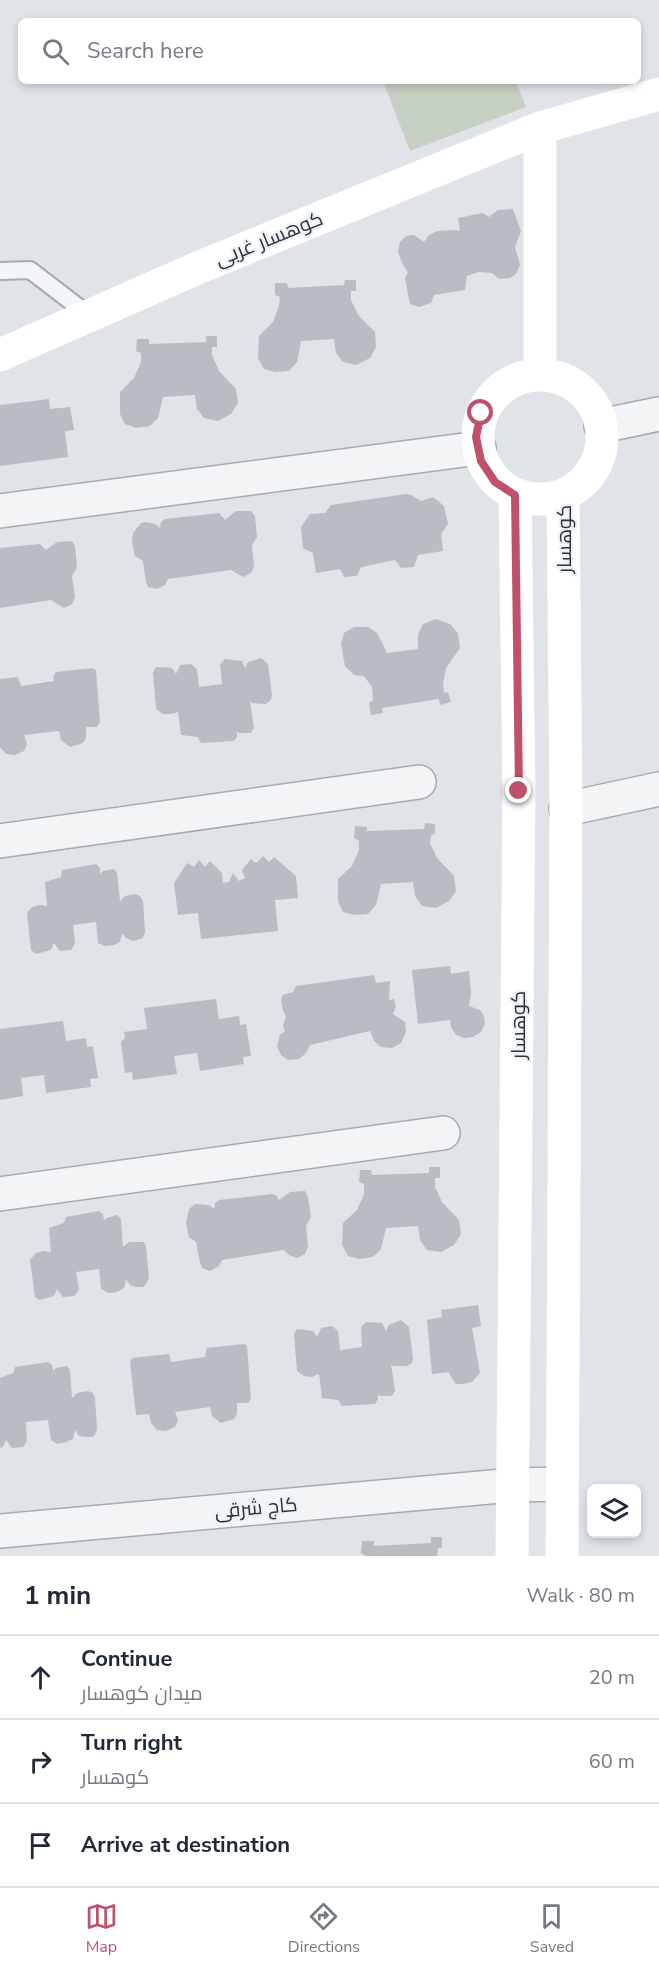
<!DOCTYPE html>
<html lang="en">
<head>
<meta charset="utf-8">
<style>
	:root { --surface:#fff; --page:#f2f2f3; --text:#1f2937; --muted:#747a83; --line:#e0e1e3; --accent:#bf526a }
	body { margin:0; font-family:"Nunito Sans",Cairo,sans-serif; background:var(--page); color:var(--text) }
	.controls { position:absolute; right:18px; bottom:18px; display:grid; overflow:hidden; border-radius:9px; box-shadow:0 3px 9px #0003 }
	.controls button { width:54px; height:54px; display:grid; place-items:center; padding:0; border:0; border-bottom:2px solid var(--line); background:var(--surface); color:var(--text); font:30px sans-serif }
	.stop { position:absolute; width:18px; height:18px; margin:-14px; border:4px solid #bf526a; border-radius:50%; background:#fff }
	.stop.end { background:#bf526a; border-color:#fff; box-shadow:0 2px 6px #0008 }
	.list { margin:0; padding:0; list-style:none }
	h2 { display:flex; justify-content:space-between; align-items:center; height:78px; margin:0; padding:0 24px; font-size:26px }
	h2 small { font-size:20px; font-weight:400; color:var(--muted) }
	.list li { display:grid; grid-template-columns:39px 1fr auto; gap:18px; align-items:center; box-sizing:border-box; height:84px; padding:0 24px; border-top:2px solid var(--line) }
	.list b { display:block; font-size:22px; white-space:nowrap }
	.list p { margin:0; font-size:20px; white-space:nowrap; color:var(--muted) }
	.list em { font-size:20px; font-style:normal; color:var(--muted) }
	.icon { flex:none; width:33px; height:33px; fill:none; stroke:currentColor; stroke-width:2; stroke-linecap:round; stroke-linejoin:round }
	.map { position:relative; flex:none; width:659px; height:1556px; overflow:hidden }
	.search { position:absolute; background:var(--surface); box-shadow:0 3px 9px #0003; left:18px; right:18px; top:18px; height:66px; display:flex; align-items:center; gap:15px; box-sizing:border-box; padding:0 21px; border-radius:9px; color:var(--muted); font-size:22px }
	.sheet { height:330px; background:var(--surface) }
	nav { display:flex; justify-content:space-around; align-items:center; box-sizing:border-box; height:84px; border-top:2px solid var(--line); background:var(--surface); font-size:16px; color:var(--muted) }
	nav a { display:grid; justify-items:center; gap:3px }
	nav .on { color:var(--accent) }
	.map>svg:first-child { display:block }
	.green { fill:#c6d0c2 }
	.building { fill:#b8bdc3 }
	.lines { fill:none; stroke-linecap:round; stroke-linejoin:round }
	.lane-casing { stroke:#a6aab1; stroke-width:20 }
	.street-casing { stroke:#a6aab1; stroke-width:36 }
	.lane { stroke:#f2f4f6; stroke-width:16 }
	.street { stroke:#f2f4f6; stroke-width:33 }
	.secondary { stroke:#fff; stroke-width:33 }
	.route { stroke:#bf526a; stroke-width:8 }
	.labels { text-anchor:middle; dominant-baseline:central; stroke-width:4.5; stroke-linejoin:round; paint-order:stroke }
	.street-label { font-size:20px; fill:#2a323d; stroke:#eff2f5 }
</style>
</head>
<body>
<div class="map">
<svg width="659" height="1556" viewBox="0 0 659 1556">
	<rect width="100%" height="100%" fill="#e0e3e7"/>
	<path class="green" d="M383 81H516L526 107 410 151Z"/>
	<path class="building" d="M513 209 521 231 515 247 520 265 516 274 510 278 499 279 492 273 479 272 467 276 465 290 434 295 431 303 419 307 410 304 405 278 408 272 403 265 398 252 400 242 406 236 414 235 424 242 429 235 438 231 455 230 460 231 458 218 483 213 489 217 498 210Z
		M345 280H356V291H351V300L358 315 375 332 376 347 370 358 356 365 343 362 336 353 334 339 301 341 297 362 289 371 275 372 264 369 258 358 259 336 273 322 279 306 280 297 275 295V283H287L288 288 344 285Z
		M206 336H217V347H212V355L219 371 236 389 238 403 231 414 218 421 204 418 197 409 195 395 163 397 158 418 150 426 136 428 125 424 120 414V392L134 378 141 362V353L136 351 137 339H149V344L206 342Z
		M49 399 50 409 70 407 74 430 65 431 68 457 0 466V405Z
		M406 494 411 495 421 501 433 497 444 506 448 524 441 534 443 551 418 555 414 567 401 568 395 560 361 567 357 576 344 577 340 569 316 573 313 553 303 548 301 527 310 514 325 513 331 505Z
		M236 511H251L255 516 257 537 252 545 254 567 251 573 243 577 231 570 168 579 165 585 157 589 148 587 146 582 143 561 135 556 132 542 133 533 141 523 146 522 155 524 160 528 161 522 165 519 219 513 225 520Z
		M72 541 75 546 77 567 72 576 75 597 72 604 64 608 51 600 0 608V548L40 544 46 550 57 542Z
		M436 619 450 624 458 633 460 648 446 668 443 684 444 693 448 692 451 702 440 705 439 699 382 708 383 713 371 715 369 703 373 700 372 687 364 676 354 675 345 666 341 644 344 633 354 627H368L377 633 387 653 418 649V635L423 624Z
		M261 658 268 664 272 695 271 700 266 704 252 703 250 701 254 728 251 733H239L237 731V737L234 741 201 743 198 737 181 735 178 712 171 714H163L156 709 153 672 156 667 172 668 176 674 180 665 191 664 197 669 199 687 222 684 220 664 225 659 242 661 245 668 248 662Z
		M92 668 96 670 100 722 97 727H86V738L83 743 70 747 61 740 59 731 24 735 27 744 24 751 15 755 6 754 0 747V679L18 677 21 686 54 681 53 676 56 672Z
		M425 823 435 824V834L431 835 430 843 437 858 454 876 456 891 449 901 436 908 422 906 415 896 413 882 381 884 376 905 368 914 354 915 343 912 338 901V879L352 866 359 850V841L354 838 355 826 367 827V831L424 829Z
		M263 856 269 862 274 857 296 876 298 898 275 900 278 931 201 939 198 913 178 915 174 883 187 863 194 867 199 860 205 867 210 861 222 873 223 883 229 882 233 873 239 881 245 878 242 870 251 859 256 863Z
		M96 864 100 868V874L103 871 114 869 117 873 120 901 125 896 135 894 140 896 143 901 145 932 143 938 133 941 126 938 122 933 120 942 114 945 105 946 98 943 96 922 73 925 75 943 71 950 60 951 54 943 51 950 36 954 31 950 27 913 32 907 40 905 47 906 45 882 61 877 62 870Z
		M450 966 451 974 469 971 471 993 469 1006 480 1010 484 1016 485 1024 481 1032 473 1037 464 1038 456 1035 451 1027 450 1020 418 1024 412 970Z
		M374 975 376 983 390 981 389 1000 394 999 396 1006 393 1014 405 1022 406 1032 401 1043 392 1048 381 1047 374 1041 370 1031 310 1045 306 1053 299 1059 288 1060 281 1055 277 1046 280 1035 285 1031 283 1026 286 1016 283 1011 281 1000 283 995 293 992 296 986Z
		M216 999 219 1019 239 1016 240 1025 246 1024 251 1056 243 1057 244 1064 200 1071 197 1053 174 1056 177 1074 133 1080 132 1072 125 1073 121 1042 125 1038 124 1032 147 1029 144 1008Z
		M63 1021 66 1041 86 1038 87 1047 93 1046 98 1078 90 1079 91 1087 46 1093 44 1075 21 1078 23 1096 0 1100V1029Z
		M429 1167H440V1178H435V1187L442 1202 459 1220 461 1234 454 1245 441 1252 427 1250 420 1240 418 1226 386 1228 381 1249 373 1257 359 1259 348 1256 342 1245 343 1223 357 1210 364 1194V1184L359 1182 360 1170H371L372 1175 429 1173Z
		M305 1191 308 1197 311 1217 306 1226 308 1247 305 1254 297 1258 289 1255 284 1250 222 1260 219 1266 210 1271 202 1268 200 1263 196 1242 189 1237 186 1223 189 1209 195 1204 209 1205 214 1209 215 1203 219 1200 273 1194 277 1196 279 1200 290 1192Z
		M99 1211 103 1214 104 1220 106 1218 117 1215 121 1219 123 1247 129 1242H144L146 1247 149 1278 146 1284 143 1287H136L130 1285 126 1279 124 1288 117 1292 108 1293 101 1289 99 1269 76 1272 79 1290 74 1296 63 1297 57 1289 54 1296 39 1300 35 1297 30 1260 36 1253 43 1251 51 1252 49 1228 64 1223 66 1217Z
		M478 1305 481 1326 472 1328 480 1373 472 1382 463 1384H456L448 1372 432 1374 427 1320 442 1317 441 1310Z
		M401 1320 409 1327 413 1358 412 1363 407 1366H393L391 1364 395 1391 392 1396H380L378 1394V1399L375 1404 342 1406 338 1400 322 1398 319 1374 312 1377 304 1376 297 1371 294 1334 297 1329 313 1331 317 1337 321 1328 332 1326 338 1331 340 1350 362 1347 361 1327 366 1322 382 1323 386 1331 389 1325Z
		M244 1344 247 1346 251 1399 248 1403H237V1414L234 1419 221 1423 212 1416 210 1407 175 1412 178 1420 175 1427 166 1431 157 1430 151 1423 149 1414 136 1415 130 1362 132 1358 169 1354 171 1362 205 1357 207 1348Z
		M48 1362 52 1365 53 1371 56 1368 67 1366 70 1370 72 1398 77 1393 88 1391 93 1393 95 1398 97 1429 95 1435 92 1437H85L79 1436 75 1430 73 1439 66 1442 57 1444 51 1440 48 1420 26 1422 27 1441 23 1447 12 1448 6 1440 3 1447 0 1448V1378L13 1373 15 1367Z
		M431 1537H442V1548H438L437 1556H366L361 1553 362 1541H374V1546L431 1543Z"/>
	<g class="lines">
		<defs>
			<path id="lane" d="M0 271 30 270 90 316"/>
			<path id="street" d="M601 426 659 414
				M0 511 479 448
				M566 809 659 789
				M0 841 419 782
				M0 1194 443 1133
				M0 1531 513 1485 561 1484"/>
		</defs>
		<use href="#lane" class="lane-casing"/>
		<use href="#street" class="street-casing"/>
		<use href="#lane" class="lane"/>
		<use href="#street" class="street"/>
		<path class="secondary" d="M0 355 200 267 540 128 659 94
			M540 374V128
			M478 437a62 62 0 1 1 124 0a62 62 0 1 1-124 0Z
			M512 1556 519 791 515 495
			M562 1556 566 809 563 495"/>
	</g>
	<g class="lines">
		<path class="route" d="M481 413 476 437 481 461 495 482 515 495 519 791"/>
	</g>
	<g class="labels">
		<g class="street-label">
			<text transform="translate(269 239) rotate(-22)">کوهسار غربی</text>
			<text transform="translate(564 539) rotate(-90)">کوهسار</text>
			<text transform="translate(518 1025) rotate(-90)">کوهسار</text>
			<text transform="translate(256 1508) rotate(-5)">کاج شرقی</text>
		</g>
	</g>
</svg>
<div class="controls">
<button><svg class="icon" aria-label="layers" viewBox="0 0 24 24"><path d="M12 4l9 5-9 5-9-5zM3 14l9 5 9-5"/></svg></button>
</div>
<div class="stop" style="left:481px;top:413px"></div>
<div class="stop end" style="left:519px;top:791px"></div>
<div class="search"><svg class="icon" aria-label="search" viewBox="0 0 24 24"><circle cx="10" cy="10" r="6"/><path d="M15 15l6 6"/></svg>Search here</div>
</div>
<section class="sheet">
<h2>1 min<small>Walk · 80 m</small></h2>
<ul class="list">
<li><svg class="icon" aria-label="ahead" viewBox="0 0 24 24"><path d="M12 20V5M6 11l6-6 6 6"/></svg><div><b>Continue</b><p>میدان کوهسار</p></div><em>20 m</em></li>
<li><svg class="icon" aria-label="right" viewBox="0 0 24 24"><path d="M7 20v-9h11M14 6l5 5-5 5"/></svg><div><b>Turn right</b><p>کوهسار</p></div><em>60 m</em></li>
<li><svg class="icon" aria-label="arrive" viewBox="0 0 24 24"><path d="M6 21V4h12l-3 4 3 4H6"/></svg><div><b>Arrive at destination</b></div></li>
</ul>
</section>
<nav>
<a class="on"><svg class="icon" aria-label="map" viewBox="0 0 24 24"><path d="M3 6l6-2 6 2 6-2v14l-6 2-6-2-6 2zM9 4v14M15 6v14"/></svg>Map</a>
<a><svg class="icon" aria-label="directions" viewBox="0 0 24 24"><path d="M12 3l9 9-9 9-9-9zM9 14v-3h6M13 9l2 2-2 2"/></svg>Directions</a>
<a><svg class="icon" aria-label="saved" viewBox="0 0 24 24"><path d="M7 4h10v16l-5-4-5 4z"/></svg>Saved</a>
</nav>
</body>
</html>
